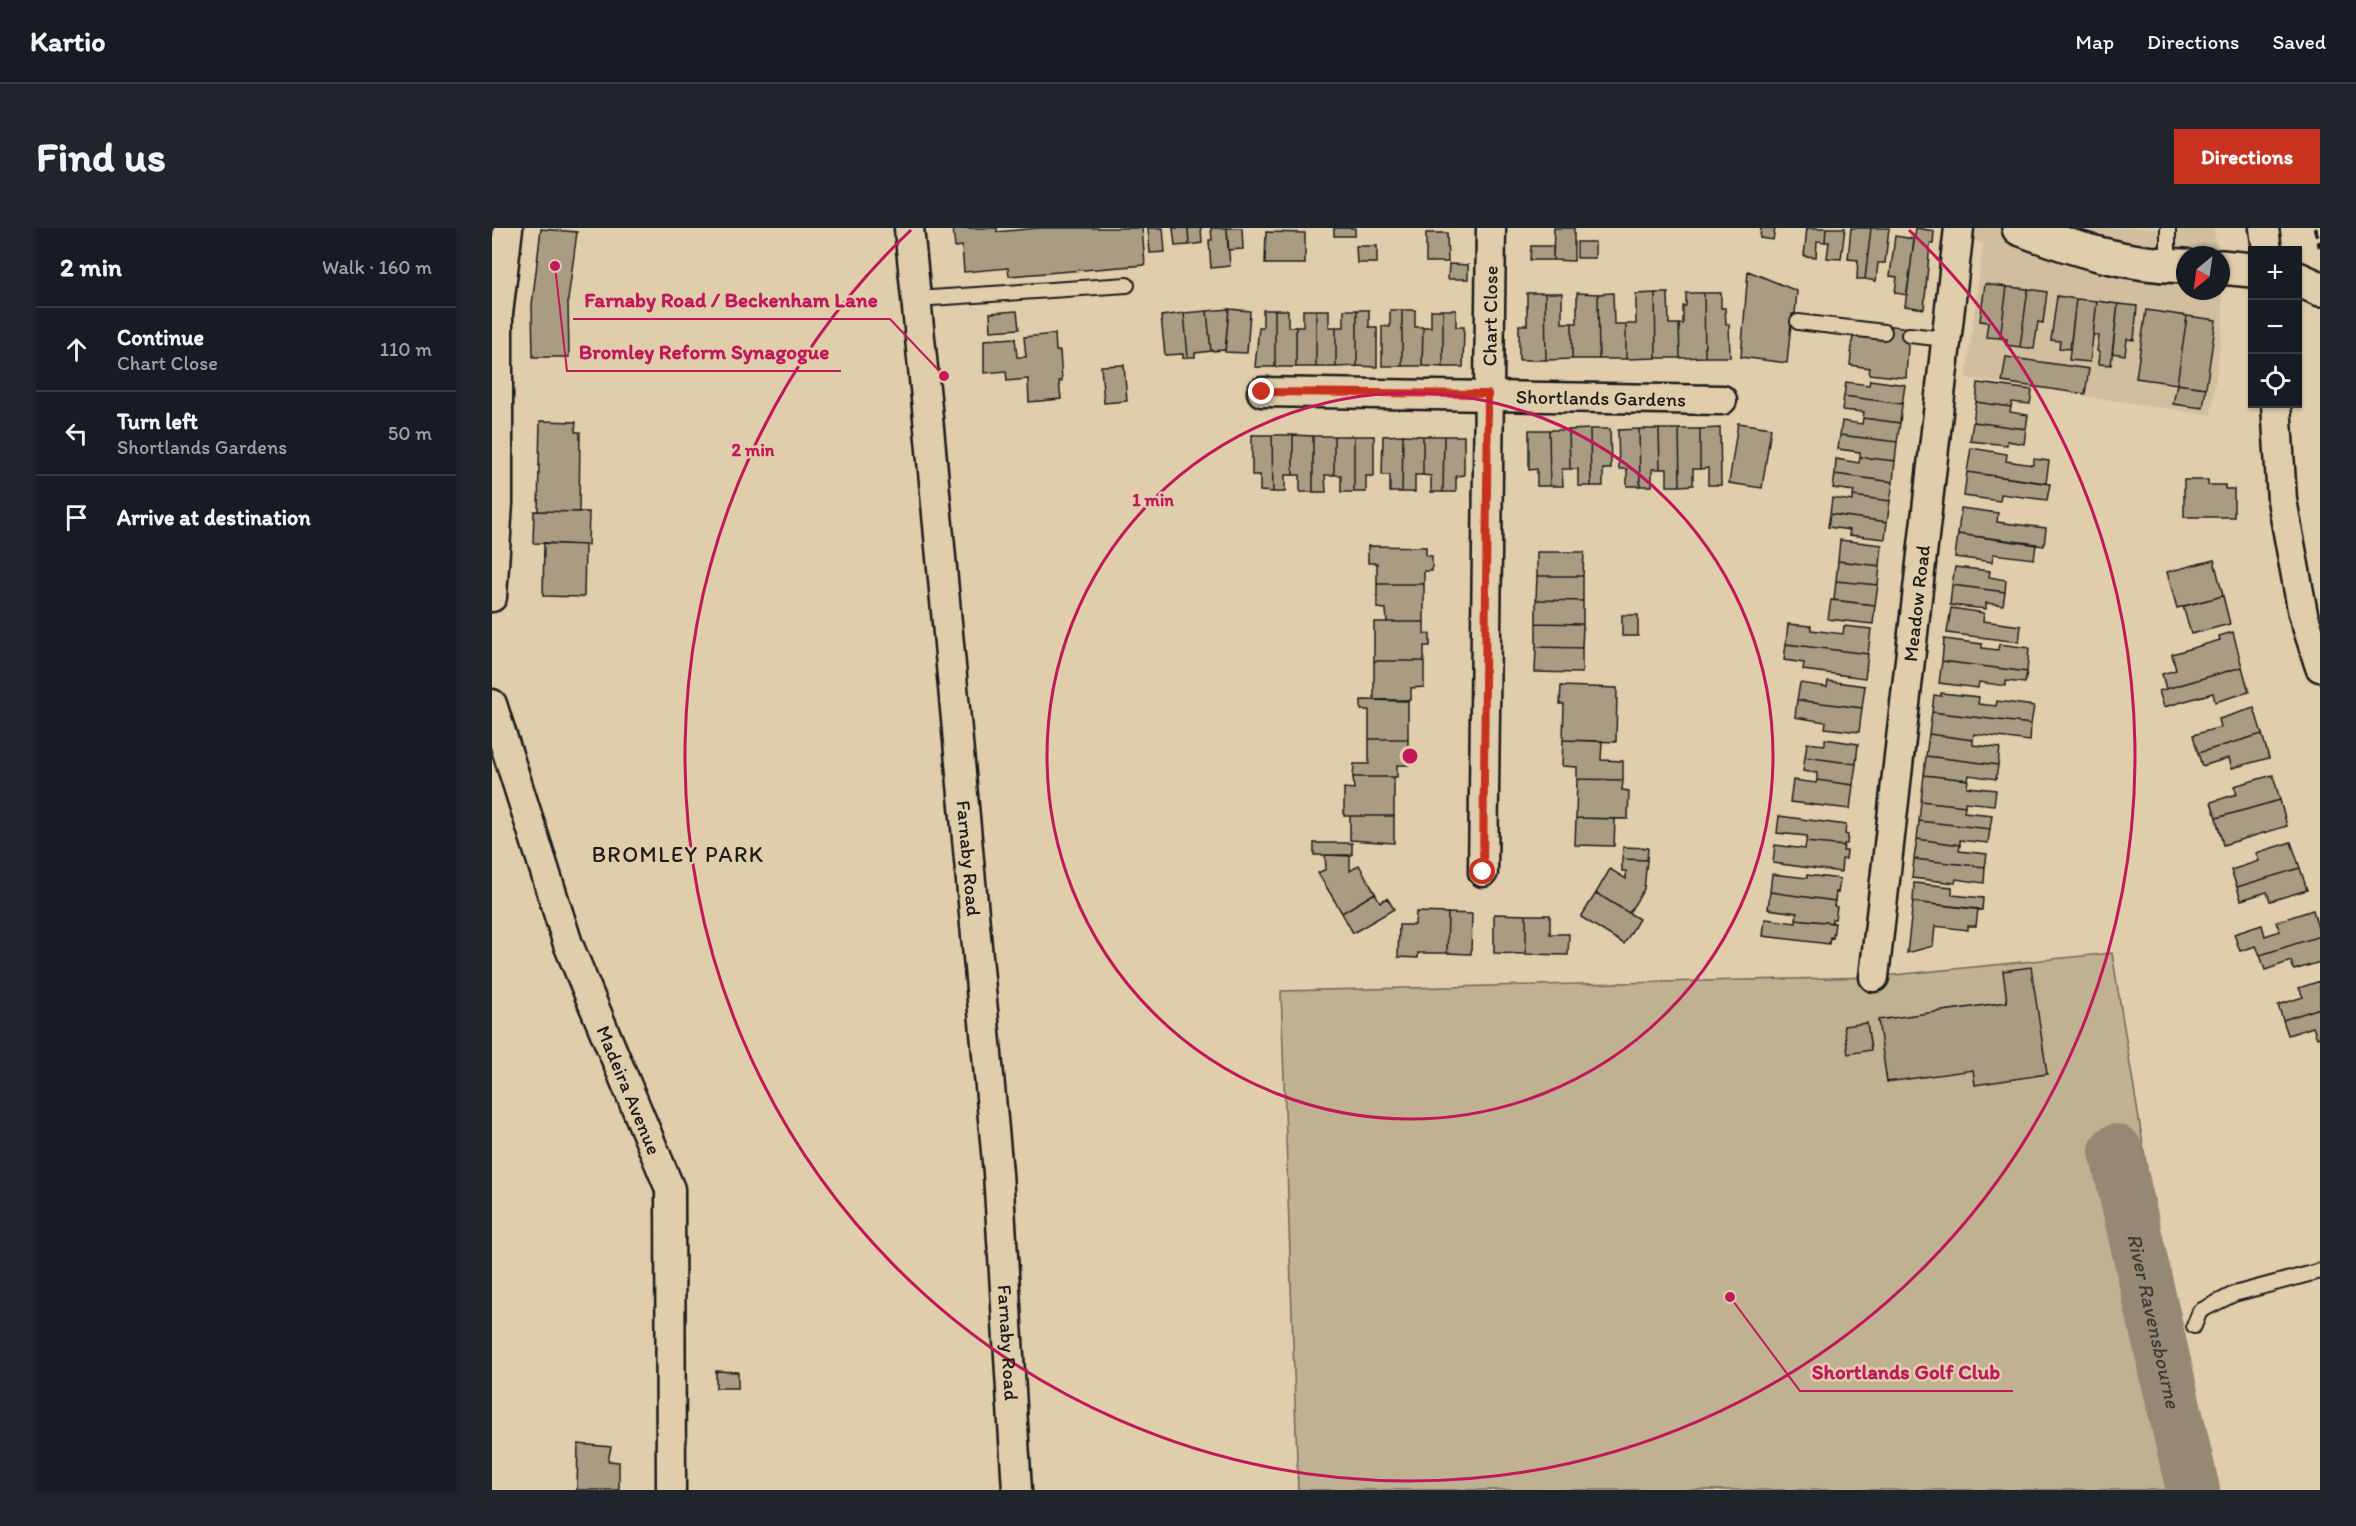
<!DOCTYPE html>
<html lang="en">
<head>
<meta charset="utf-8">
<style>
	:root { --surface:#171b24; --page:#20242c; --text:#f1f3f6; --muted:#9ea1a6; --line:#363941; --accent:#c8321e }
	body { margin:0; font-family:Itim,sans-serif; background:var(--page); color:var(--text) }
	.controls { position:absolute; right:18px; top:18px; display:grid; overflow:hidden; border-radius:0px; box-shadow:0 2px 4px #0004 }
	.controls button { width:54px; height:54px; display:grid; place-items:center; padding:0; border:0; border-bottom:2px solid var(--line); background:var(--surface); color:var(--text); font:30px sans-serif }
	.compass { position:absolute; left:1684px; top:18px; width:54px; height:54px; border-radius:50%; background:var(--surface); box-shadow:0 2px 4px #0004; rotate:209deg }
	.stop { position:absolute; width:18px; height:18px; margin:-14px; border:4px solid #c8321e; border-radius:50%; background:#fff }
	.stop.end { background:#c8321e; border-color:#fff; box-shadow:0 2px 6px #0008 }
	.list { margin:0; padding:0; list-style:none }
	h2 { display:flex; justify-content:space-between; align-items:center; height:78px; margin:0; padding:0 24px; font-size:26px }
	h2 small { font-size:20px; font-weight:400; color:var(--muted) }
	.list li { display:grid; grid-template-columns:39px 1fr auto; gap:18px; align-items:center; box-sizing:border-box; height:84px; padding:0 24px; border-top:2px solid var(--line) }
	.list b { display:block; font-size:22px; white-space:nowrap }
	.list p { margin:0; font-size:20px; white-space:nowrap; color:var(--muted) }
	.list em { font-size:20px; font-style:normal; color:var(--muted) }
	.icon { flex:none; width:33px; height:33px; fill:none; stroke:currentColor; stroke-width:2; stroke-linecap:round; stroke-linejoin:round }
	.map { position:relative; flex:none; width:1828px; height:1262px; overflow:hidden; border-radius:0px }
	header { display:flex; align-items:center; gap:36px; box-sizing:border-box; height:84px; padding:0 30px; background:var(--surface); border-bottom:2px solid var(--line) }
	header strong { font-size:28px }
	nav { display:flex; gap:33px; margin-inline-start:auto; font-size:21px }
	.intro { display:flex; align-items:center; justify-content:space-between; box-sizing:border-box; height:144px; padding:0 36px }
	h1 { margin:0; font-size:42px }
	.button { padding:15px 27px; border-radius:0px; background:var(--accent); color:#fff; font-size:21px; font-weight:700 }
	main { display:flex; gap:36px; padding:0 36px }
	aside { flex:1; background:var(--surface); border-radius:0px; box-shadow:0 2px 4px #0004 }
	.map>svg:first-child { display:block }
	.built { fill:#d0be9f }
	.green { fill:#c0b193; stroke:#6e6658; stroke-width:1.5 }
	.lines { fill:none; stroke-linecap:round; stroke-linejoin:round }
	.river { stroke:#958974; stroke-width:54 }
	.building { fill:#aa9c83; stroke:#1c1c1c; stroke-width:1.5 }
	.service-casing { stroke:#1c1c1c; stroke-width:18 }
	.minor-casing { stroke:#1c1c1c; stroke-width:33 }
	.primary-casing { stroke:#1c1c1c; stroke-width:38 }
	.service { stroke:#e0cdab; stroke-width:14 }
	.minor { stroke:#e0cdab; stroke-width:28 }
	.primary { stroke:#e0cdab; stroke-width:33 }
	.rail { stroke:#1c1c1c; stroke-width:4.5; stroke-dasharray:9 4.5; stroke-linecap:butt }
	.route { stroke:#c8321e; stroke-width:8 }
	.ring { fill:none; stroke:#c2185b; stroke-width:3 }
	.labels { text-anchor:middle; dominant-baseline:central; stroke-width:5; stroke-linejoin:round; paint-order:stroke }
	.street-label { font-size:20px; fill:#1c1c1c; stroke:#e0cdab }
	.water-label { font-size:21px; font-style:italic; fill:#403d36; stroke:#e0cdab }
	.quarter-label { font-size:22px; letter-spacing:1.5px; fill:#1c1c1c; stroke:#e0cdab }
	.centre { fill:#c2185b; stroke:#e0cdab; stroke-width:3 }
	.ring-label { font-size:18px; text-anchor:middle; font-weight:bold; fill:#c2185b; stroke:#e0cdab; stroke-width:5; stroke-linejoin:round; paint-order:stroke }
	.leader { fill:none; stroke:#c2185b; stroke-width:2 }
	.callout-dot { fill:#c2185b; stroke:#e0cdab; stroke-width:2 }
	.callout-label { font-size:21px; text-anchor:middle; font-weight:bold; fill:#c2185b; stroke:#e0cdab; stroke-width:5; stroke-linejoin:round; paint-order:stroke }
</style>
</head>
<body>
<header>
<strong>Kartio</strong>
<nav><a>Map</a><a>Directions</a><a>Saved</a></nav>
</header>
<div class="intro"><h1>Find us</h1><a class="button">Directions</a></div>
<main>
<aside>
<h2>2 min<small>Walk · 160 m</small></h2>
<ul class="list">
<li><svg class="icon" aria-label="ahead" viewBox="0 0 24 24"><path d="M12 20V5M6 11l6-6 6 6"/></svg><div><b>Continue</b><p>Chart Close</p></div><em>110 m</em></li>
<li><svg class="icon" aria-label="left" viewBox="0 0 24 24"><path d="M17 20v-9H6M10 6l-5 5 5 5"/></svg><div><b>Turn left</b><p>Shortlands Gardens</p></div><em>50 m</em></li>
<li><svg class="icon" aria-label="arrive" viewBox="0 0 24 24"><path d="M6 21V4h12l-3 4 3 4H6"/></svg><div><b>Arrive at destination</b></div></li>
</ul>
</aside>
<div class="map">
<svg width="1828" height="1262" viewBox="0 0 1828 1262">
	<rect width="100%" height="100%" fill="#e0cdab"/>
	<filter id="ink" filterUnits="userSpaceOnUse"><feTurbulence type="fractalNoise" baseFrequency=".0167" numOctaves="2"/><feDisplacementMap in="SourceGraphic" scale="12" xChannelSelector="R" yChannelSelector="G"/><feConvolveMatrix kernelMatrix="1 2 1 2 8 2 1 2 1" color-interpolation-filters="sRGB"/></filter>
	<g filter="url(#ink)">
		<path class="built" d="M1458 0H1721L1727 27H1693V63H1729V57L1731 94 1719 187 1474 150 1491 17Z"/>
		<path class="green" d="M1620 725 1707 1262H806L789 763 1382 749Z"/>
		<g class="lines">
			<path class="river" id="s1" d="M1624 923 1701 1262"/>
		</g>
		<path class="building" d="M461 0H505V4L547 0H650L653 37 517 48 516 40 472 44 470 18 463 19Z
			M656 0H671L673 24 658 25Z
			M681 0H696L697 17 683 18Z
			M696 0H709L710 15 697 17Z
			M719 0H735L738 38 719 40 717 12H720Z
			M735 0H750L751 21 736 22Z
			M842 0H863V8H842Z
			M1062 0H1082V33L1061 32Z
			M1269 0H1283L1281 12 1268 10Z
			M1315 0H1334L1333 14 1325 13 1324 29 1312 28Z
			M1334 0H1353L1349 31 1335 30 1337 14H1333Z
			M1359 0H1379L1373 51H1365L1366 32 1356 31Z
			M1379 0H1397L1393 35H1386L1384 53 1373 51Z
			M1424 0 1442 3 1441 16H1438L1432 81 1413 78Z
			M49 1 85 4 76 72 77 129H41L40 77Z
			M774 4 813 5V36H773Z
			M934 5H955L956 34H934Z
			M1403 8 1422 11 1415 67 1403 65 1405 49 1398 48Z
			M1085 14H1103V30H1085Z
			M864 18H885V35H865Z
			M1039 18H1061V32H1038Z
			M957 36 976 37V51H956Z
			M1256 43 1305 63 1303 86H1300L1295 135 1249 129Z
			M1493 56 1515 59 1508 110 1494 109 1496 94 1488 93Z
			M1515 59 1536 61 1528 119 1514 117 1515 111 1508 110Z
			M1536 61 1555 64 1551 95 1546 94 1542 121 1528 119Z
			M1035 65H1053L1054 132H1027V97H1035Z
			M1053 65H1070V95H1080V131L1054 132Z
			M1085 65 1106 66 1107 131H1080V95H1085Z
			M1121 65 1122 96H1134V131H1107L1106 66Z
			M1163 65 1164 130 1134 131V96H1144V66Z
			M1163 65H1176L1177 96H1187L1188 130H1164Z
			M1194 65H1212L1213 129 1188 130 1187 96H1191V78H1194Z
			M1212 65H1229V80H1233L1234 96H1237L1238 129H1213Z
			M1565 68 1584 71 1578 121 1567 120 1568 113 1559 112Z
			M1584 71 1605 73 1598 134 1577 132Z
			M1605 73 1626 76 1619 137 1607 136 1608 124 1605 123 1607 108 1601 107Z
			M1626 76 1645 78 1642 112 1635 111 1633 127 1620 125Z
			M737 81 758 83 755 125 733 124Z
			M737 81 733 122 719 123 715 83Z
			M771 82H783V139H763L767 99H771Z
			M783 82H796V99H804V139H783Z
			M811 82H824V139H804V99H811Z
			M824 82H837V99H844V139H824Z
			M852 82H865V138L844 139V99H852Z
			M865 82H877V99H885V139L865 138Z
			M898 82H910V138H890V98L898 99Z
			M910 82H923V99H931L930 138H910Z
			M939 82H951V139L930 138 931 99H939Z
			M951 82H964V99H972L971 139H951Z
			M1654 82 1695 88 1685 156 1644 150Z
			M525 83 527 101 499 103 498 85Z
			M715 83 719 123 703 125V129H696L692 85Z
			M692 85 696 129 691 130V126L673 127 669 88Z
			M1695 88 1724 92 1714 160 1685 156Z
			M1392 97 1417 100 1414 150 1377 146 1378 140 1358 137 1361 107 1391 111Z
			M563 106 564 123H568L570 153H567L569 171 537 174 536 151 515 153 514 143 492 145V112L523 110 525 129H534L532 109Z
			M1514 129 1597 141 1593 166 1510 154Z
			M632 137 635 173 612 175 609 138Z
			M1378 152 1413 157 1410 176 1352 168 1354 154 1377 157Z
			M1486 155 1540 162 1538 176 1520 174 1519 179 1484 174Z
			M1685 156 1714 160 1711 180 1681 176Z
			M1352 168 1410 176 1408 195 1371 190 1372 184 1350 182Z
			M1484 174 1519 179 1518 184 1536 187 1534 201 1481 194Z
			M1371 190 1408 195 1405 214 1348 207 1350 193 1370 196Z
			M48 193 84 194 83 204H88L87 284 46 283Z
			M1481 194 1534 201 1532 216 1515 213V217L1478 213Z
			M1246 195 1279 200 1270 260 1237 255Z
			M1228 200 1229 257H1216V240L1208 241V201Z
			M1098 201 1099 258H1086V241H1078L1077 202Z
			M1098 201H1118L1119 241H1111V258H1099Z
			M1147 201 1148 258H1135V241H1127L1126 202Z
			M1147 201H1167L1168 241H1160V258H1148Z
			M1167 201H1187L1188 258H1175V241H1168Z
			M1187 201H1208V241H1201V257L1188 258Z
			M1037 202H1057L1058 258H1045V241L1037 242Z
			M1057 202H1077L1078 241H1070L1071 258H1058Z
			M760 207H780L781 264 768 263V247H760Z
			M780 207H801V247H793V264H781Z
			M801 207 821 208V264H808V247H801Z
			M911 207 910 264H898V247H890L891 208Z
			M911 207 931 208V247H923V264H910Z
			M1348 207 1405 214 1403 233 1368 229V224L1346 221Z
			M821 208H842V247H833L834 264H821Z
			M842 208H862V264H849V247H842Z
			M862 208H882V248H874V264H862Z
			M931 208H952L951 264H939V248L931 247Z
			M952 208H972V247L964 248V264H951Z
			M1479 220 1515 226 1514 233 1541 237 1542 231 1557 233 1554 255 1475 244Z
			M1368 229 1403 233 1401 254 1343 246 1344 231 1367 235Z
			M1475 244 1558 256 1555 272 1509 266 1508 273 1472 268Z
			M1343 246 1401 254 1398 273 1361 268 1362 263 1341 260Z
			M1692 252H1716V257H1733V261H1742V289H1692Z
			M1361 268 1398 273 1395 294 1338 286 1340 270 1361 273Z
			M1469 280 1506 285 1505 294 1554 300 1552 318 1466 306Z
			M42 283 97 284 96 317 41 315Z
			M1338 286 1395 294 1393 311 1357 307 1358 302 1336 299Z
			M1466 306 1544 316 1542 331 1501 326 1500 334 1463 329Z
			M1348 312 1390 317 1388 338 1346 333Z
			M52 315 93 317 92 369 51 368Z
			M876 318 934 319V328H940V343H932V356H885V335H876Z
			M1045 324H1092L1091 348H1045Z
			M1722 332 1731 368 1685 380 1675 344Z
			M1346 333 1388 338 1386 357 1344 353Z
			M1463 339 1498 343 1497 349 1514 352 1513 364 1460 357Z
			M1045 348H1091V373L1044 372Z
			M1344 353 1386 357 1383 377 1342 372Z
			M885 356H932V394H895L894 381 885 380Z
			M1460 357 1513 364 1511 377 1494 375V381L1458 377Z
			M1731 368 1738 396 1699 406 1691 378Z
			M1044 372 1091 373V396L1044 395Z
			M1339 372 1383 377 1381 396 1336 391Z
			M1459 380 1492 385 1491 393 1529 398 1527 414 1455 405Z
			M1130 387H1146V408H1130Z
			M882 394H932V406H938V418H932V433H882Z
			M1044 395 1091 396 1090 420 1044 419Z
			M1296 396 1319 398V402L1351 406 1352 398 1379 401 1376 426 1294 416Z
			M1741 404 1750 439 1674 461 1670 446 1684 442 1680 426 1728 412 1727 408Z
			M1452 411 1490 416V420L1506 422 1507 416 1537 420 1535 444 1450 433Z
			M1294 416 1376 426 1373 450 1311 442 1312 435 1292 432Z
			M1044 419 1090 420V445L1043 444Z
			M882 433H932V459L919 460V472H882Z
			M1450 433 1535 444 1533 455 1514 453V458L1487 454 1486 460 1447 455Z
			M1750 439 1757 464 1723 474 1721 465 1672 479 1667 463Z
			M1336 453 1373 458 1370 480 1305 472 1308 455 1335 459Z
			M1069 458 1125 460 1124 514 1071 512 1072 476H1068Z
			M1449 465 1487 469 1486 476 1504 478 1505 473 1542 478 1539 496 1440 484 1442 467 1449 468Z
			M869 472 916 473V511H877V482H869Z
			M1305 472 1370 480 1367 504 1333 500 1334 494 1303 489Z
			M1762 480 1770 506 1706 525 1701 507 1729 499 1727 491Z
			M1440 484 1539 496 1538 513 1482 506 1481 512 1437 506Z
			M1437 506 1481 512V517L1508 520 1506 537 1434 528Z
			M1770 506 1777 530 1740 540 1737 530 1710 538 1706 525Z
			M877 511H916V537H905V549H861L862 536H877Z
			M1333 511 1366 516 1364 536 1313 529 1315 515 1333 517Z
			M1071 512 1110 513 1109 532 1131 533V552L1085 551V539L1070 538Z
			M1434 528 1506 537 1504 551 1477 547 1476 552 1432 547Z
			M1313 529 1364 536 1361 557 1325 552V545L1311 543Z
			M1432 547 1476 552 1475 559 1504 562 1502 577 1473 574V578L1429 573Z
			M1781 547 1788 572 1724 590 1719 574 1745 566 1742 558Z
			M861 549H902V588H852V560L862 561Z
			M1085 551 1131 552 1130 562 1137 563 1136 591 1084 590Z
			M1301 552 1324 555 1325 552 1361 557 1358 581 1298 574Z
			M1788 572 1795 598 1731 617 1724 590Z
			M1429 573 1473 578 1472 584 1500 587 1498 601 1427 593Z
			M858 588H902V615L858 612Z
			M1287 588 1354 597 1353 606 1356 607 1355 616H1352V618L1314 614 1315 608 1285 605Z
			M1084 590 1123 591 1122 618 1083 617Z
			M1427 593 1498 601 1496 615 1468 612V617L1425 611Z
			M1425 611 1468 617 1467 623 1495 626 1493 639 1422 631Z
			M1314 614 1352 618 1351 623H1355L1354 631H1350L1349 644 1281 635 1283 617 1313 621Z
			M1799 614 1808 640 1745 659 1739 642 1767 633 1764 625Z
			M822 615H860V627H822Z
			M1131 619 1156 620 1155 632 1130 631Z
			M833 627 858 628V643L867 637 883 665 850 685 826 645 834 641Z
			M1130 631 1155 632 1152 661 1137 685 1104 665 1118 641 1134 651V643H1130Z
			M1422 631 1493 639 1492 655 1464 651 1463 655 1420 650Z
			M1808 640 1815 662 1778 673 1775 664 1749 672 1745 659Z
			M1280 646 1315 650V647L1348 651 1346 665 1344 664 1343 673 1278 664Z
			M1422 655 1460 659V667L1491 670 1490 682 1421 674Z
			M1278 664 1343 673 1342 678 1345 679 1343 691H1340V695L1304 691 1305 685 1276 681Z
			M883 665 888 674 895 670 902 681 861 705 850 685Z
			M1104 665 1147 691 1132 716 1089 689Z
			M1421 674 1486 681 1484 698H1476V702L1443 698 1441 718 1415 725Z
			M1821 682 1828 708 1768 727 1764 718 1748 723 1742 706 1770 697 1773 708 1788 703 1784 694Z
			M924 684 956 685 955 725H926V730L906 729 907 697H923Z
			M956 685 980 686 979 726 955 725Z
			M1002 686 1034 687V726L1002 725Z
			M1034 687H1058V706H1077L1076 727 1034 726Z
			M1273 691 1304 695V691L1343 695 1341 710 1338 709 1337 716 1271 708Z
			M1828 708V734L1802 742 1799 733 1773 742 1768 727Z
			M1539 739 1555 846 1483 857 1481 842 1395 854 1386 792 1515 774 1511 743Z
			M1828 753V780L1791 792 1786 777 1811 769 1807 760Z
			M1828 780V809L1825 810 1821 799 1796 807 1791 792Z
			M1375 795 1379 822 1356 826 1352 798Z
			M224 1143 246 1144V1160H224Z
			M86 1216 119 1219 116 1233 127 1234V1262H85Z"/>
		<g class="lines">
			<defs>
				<path id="service" d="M1676 0V38
					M424 71 635 57
					M1306 94 1392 104
					M1417 107 1454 111
					M1702 1098 1708 1083 1742 1066 1828 1043"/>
				<g id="minor">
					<path id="s2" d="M417 0 437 200 506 945 525 1262"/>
					<path d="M1772 0 1775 22"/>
					<path id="s3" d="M770 164 1230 172"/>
					<path d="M1784 176 1790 272 1811 386 1828 439"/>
					<path d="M0 369 6 275V86L16 0"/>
					<path id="s4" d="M0 476 76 716 178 961 179 1262"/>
					<path id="s5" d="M991 644 999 0"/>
					<path id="s6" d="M1382 749 1467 0"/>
				</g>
				<path id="primary" d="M1527 0C1581 21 1635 37 1693 38
					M1729 39 1760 42
					M1806 51 1828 61"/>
			</defs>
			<use href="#service" class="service-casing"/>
			<use href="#minor" class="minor-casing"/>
			<use href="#primary" class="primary-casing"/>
			<use href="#service" class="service"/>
			<use href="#minor" class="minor"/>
			<use href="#primary" class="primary"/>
			<path class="rail" d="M1823 0 1828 19"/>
		</g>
	</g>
	<g class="lines" filter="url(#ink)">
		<path class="route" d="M770 164 996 166 991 644"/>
	</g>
	<g class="ring">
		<circle cx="918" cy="528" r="363"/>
		<path d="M1417 2A725 725 0 1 1 419 2"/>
	</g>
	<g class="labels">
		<g class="street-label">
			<text stroke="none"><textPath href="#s5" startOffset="556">Chart Close</textPath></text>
			<text stroke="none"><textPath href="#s3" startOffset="339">Shortlands Gardens</textPath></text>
			<text stroke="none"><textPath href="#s6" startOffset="376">Meadow Road</textPath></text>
			<text stroke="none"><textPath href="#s2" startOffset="633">Farnaby Road</textPath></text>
			<text stroke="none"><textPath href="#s4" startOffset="410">Madeira Avenue</textPath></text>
			<text stroke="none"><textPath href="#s2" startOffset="1119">Farnaby Road</textPath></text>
		</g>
		<g class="water-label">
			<text stroke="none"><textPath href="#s1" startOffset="174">River Ravensbourne</textPath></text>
		</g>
		<g class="quarter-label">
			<text x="186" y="626">BROMLEY PARK</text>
		</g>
	</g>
	<circle cx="918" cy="528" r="9" class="centre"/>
	<g class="ring-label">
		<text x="261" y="228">2 min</text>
		<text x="661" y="278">1 min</text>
	</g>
	<path class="leader" d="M452 148L398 91H81M63 38L75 143H349M1238 1069L1308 1163H1521"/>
	<g class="callout-dot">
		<circle cx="452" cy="148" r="6"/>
		<circle cx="63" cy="38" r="6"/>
		<circle cx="1238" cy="1069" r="6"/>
	</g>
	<g class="callout-label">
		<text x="239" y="79">Farnaby Road / Beckenham Lane</text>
		<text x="212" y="131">Bromley Reform Synagogue</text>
		<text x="1414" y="1151">Shortlands Golf Club</text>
	</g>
</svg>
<div class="controls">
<button>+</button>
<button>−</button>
<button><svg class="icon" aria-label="locate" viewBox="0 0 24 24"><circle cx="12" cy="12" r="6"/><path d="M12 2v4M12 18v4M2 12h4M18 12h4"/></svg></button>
</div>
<svg class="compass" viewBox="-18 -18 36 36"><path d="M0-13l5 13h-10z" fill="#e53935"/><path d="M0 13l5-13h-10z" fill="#9ea1a6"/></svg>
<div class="stop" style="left:991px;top:644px"></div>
<div class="stop end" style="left:770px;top:164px"></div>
</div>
</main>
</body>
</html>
